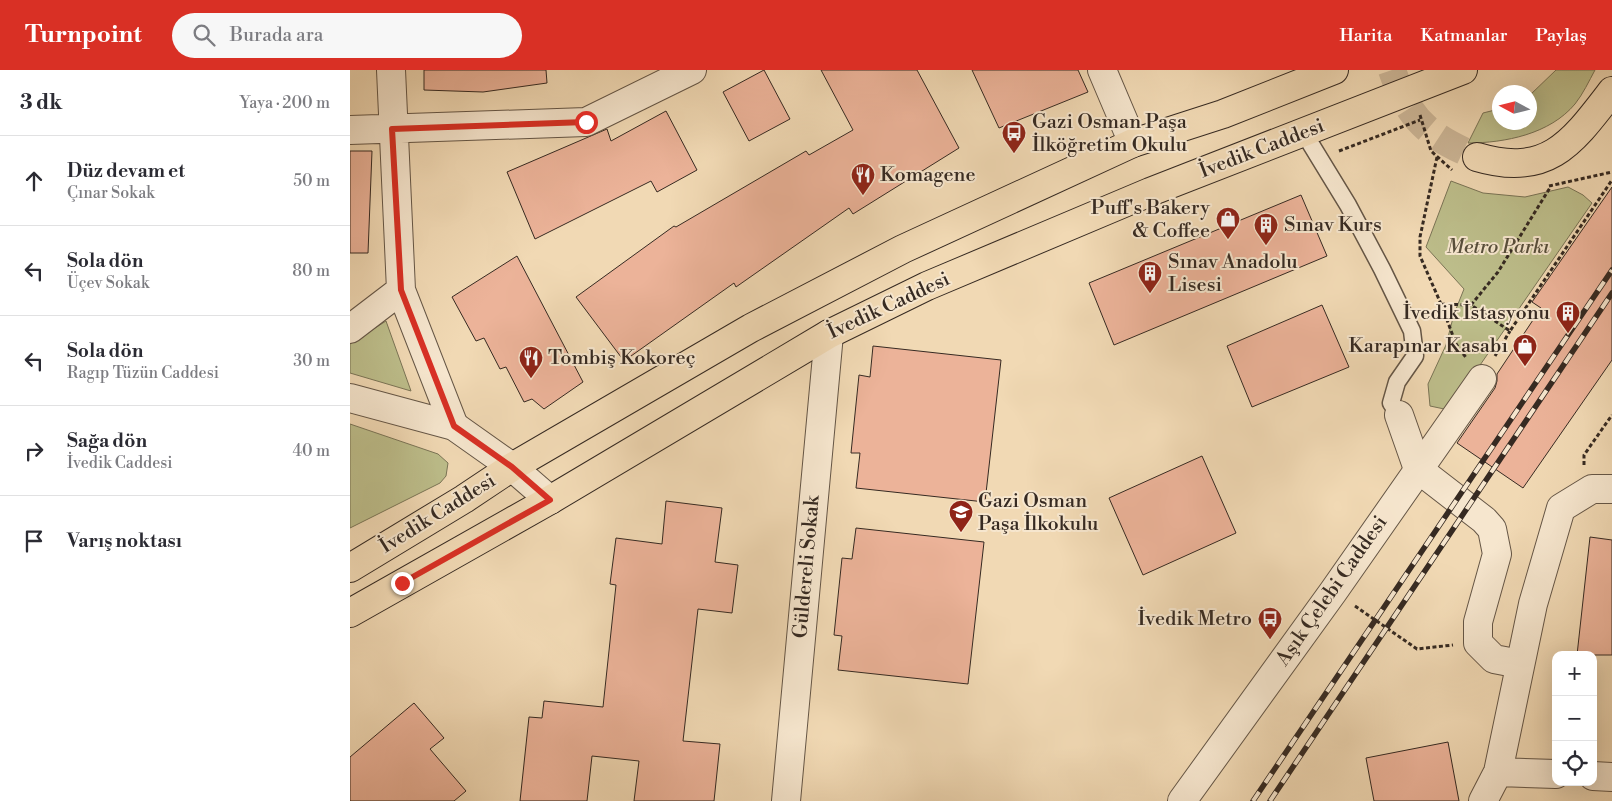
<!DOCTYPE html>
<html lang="tr">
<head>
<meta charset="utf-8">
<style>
	:root { --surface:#fff; --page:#f7f7f7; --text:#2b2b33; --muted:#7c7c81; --line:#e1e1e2; --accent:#d93025 }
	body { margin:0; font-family:"Libre Bodoni",serif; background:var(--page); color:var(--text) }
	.controls { position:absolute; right:15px; bottom:15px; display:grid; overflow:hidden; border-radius:10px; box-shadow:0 5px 20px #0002 }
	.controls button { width:45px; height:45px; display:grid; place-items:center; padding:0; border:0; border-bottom:1px solid var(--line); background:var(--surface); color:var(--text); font:25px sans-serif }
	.compass { position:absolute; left:1142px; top:15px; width:45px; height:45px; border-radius:50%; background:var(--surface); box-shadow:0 5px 20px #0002; rotate:277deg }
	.stop { position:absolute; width:15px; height:15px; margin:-11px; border:4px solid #d93025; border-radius:50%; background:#fff }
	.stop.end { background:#d93025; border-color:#fff; box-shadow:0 1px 5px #0008 }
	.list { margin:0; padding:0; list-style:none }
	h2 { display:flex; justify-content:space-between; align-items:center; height:65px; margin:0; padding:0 20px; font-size:21px }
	h2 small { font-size:16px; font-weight:400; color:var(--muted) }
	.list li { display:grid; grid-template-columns:32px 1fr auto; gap:15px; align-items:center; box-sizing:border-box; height:90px; padding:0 20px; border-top:1px solid var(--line) }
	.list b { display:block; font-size:19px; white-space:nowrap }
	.list p { margin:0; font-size:16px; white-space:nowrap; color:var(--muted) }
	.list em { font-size:16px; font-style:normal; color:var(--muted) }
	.icon { flex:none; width:28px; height:28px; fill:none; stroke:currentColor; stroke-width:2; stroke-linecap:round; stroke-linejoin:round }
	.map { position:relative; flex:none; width:1262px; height:731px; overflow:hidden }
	header { display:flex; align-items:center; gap:30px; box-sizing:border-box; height:70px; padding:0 25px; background:var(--accent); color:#fff }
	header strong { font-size:24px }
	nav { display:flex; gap:28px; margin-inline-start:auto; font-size:18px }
	.search { width:350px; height:45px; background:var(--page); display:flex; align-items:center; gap:12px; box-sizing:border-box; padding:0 18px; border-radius:28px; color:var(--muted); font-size:19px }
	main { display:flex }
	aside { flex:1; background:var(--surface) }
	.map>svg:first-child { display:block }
	.green { fill:#bdbe8b; stroke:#7a7456 }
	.building { fill:#ecb399; stroke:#362a22 }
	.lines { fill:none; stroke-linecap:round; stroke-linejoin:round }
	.primary-tunnel { stroke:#ccb697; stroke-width:28; stroke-dasharray:28 14; stroke-linecap:butt }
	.service-casing { stroke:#655646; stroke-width:19 }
	.minor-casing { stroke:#655646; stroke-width:30 }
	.tertiary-casing { stroke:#655646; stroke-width:30 }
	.primary-casing { stroke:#362a22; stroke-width:30 }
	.path { stroke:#362a22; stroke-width:3; stroke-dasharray:4 2.5; stroke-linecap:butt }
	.service { stroke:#f6e6ce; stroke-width:16 }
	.minor { stroke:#f6e6ce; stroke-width:28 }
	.tertiary { stroke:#f6e6ce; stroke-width:28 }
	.primary { stroke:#f1d9b4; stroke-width:28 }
	.rail-casing { stroke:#362a22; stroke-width:5.5 }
	.rail { stroke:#f6e6ce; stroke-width:4; stroke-dasharray:11; stroke-linecap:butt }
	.route { stroke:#d93025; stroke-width:6 }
	.labels { text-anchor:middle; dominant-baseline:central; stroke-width:4; stroke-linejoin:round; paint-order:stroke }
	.poi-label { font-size:20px; fill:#362a22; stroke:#f6e6ce; text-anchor:start }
	.street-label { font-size:20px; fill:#362a22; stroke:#f6e6ce }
	.park-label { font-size:20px; font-style:italic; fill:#584f3c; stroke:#f6e6ce }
</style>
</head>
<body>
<header>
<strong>Turnpoint</strong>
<div class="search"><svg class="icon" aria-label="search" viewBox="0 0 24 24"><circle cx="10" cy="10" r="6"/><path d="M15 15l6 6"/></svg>Burada ara</div>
<nav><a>Harita</a><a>Katmanlar</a><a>Paylaş</a></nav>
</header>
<main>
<aside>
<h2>3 dk<small>Yaya · 200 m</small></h2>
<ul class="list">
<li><svg class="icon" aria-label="ahead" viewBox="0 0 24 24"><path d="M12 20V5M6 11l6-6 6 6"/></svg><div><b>Düz devam et</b><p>Çınar Sokak</p></div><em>50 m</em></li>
<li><svg class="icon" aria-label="left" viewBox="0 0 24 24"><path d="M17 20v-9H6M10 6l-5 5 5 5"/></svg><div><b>Sola dön</b><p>Üçev Sokak</p></div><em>80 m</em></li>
<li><svg class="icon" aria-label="left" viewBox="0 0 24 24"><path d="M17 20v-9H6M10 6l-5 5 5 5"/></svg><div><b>Sola dön</b><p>Ragıp Tüzün Caddesi</p></div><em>30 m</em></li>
<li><svg class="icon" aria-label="right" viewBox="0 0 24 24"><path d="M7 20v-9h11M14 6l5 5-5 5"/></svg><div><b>Sağa dön</b><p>İvedik Caddesi</p></div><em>40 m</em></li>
<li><svg class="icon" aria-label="arrive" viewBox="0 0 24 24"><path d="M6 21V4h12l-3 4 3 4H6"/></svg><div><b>Varış noktası</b></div></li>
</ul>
</aside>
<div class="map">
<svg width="1262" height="731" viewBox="0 0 1262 731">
	<rect width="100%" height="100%" fill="#f1d9b4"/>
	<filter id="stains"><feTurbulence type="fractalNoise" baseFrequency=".004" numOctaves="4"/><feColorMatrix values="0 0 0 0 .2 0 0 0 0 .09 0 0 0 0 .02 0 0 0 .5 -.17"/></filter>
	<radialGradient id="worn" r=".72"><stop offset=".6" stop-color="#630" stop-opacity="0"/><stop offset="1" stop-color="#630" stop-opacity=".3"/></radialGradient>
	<path class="green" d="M1206 0H1245C1239 11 1233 24 1225 34 1200 64 1155 73 1118 73L1133 43 1149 39 1150 52H1180V25Z
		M1101 111 1133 123 1175 127 1218 117 1233 125 1242 133 1099 340 1080 336 1078 314 1096 275 1104 244 1114 219 1076 177Z
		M36 251 61 321 0 303V274Z
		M0 354 88 384 98 393 96 406 90 413 0 458Z"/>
	<path class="building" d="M74 0H196L197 13 133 22 74 20Z
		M414 0 440 49 399 71 373 22Z
		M471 0H567L609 78 503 144 499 138 386 217 384 213 274 291 226 227 324 156 326 157 456 81 459 85 503 60Z
		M622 0H728L738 22 649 58Z
		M316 41 347 100 307 122 301 111 185 169 157 102 257 59 261 71Z
		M0 81H22L18 183H0Z
		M1262 117V290L1173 418 1107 373 1145 318 1147 311V304L1191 238 1182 232Z
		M951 125 977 186 764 275 739 213Z
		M167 186 233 312 194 339 182 329 174 332 156 297 150 299 134 268 126 271 102 227Z
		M972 235 999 297 902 337 877 276Z
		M523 276 651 290 635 432 506 418 510 383H501L509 305 520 307Z
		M852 386 886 463 793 505 759 428Z
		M316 431 372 438 365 492 388 495 382 543 348 539 333 671 370 674 364 731H284L289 691 242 686 237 731H170L179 647 192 648 194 631 253 637 266 515 260 514 266 468 312 474Z
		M506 458 634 472 618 614 488 600 492 566 484 565 492 488 502 489Z
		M1240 467 1262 470V585H1227Z
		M64 633 94 668 80 679 116 721 104 731H0V687Z
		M1098 672 1109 731H1024L1016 688Z"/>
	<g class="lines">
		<path class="primary-tunnel" d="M1042 0C1059 50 1078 66 1127 87"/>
		<defs>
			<path id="service" d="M954 63 998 135 1032 199 1062 261 1065 286 1047 312 1041 333 1049 345"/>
			<path id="minor" d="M41 0 51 220 104 356
				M752 0 783 73
				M0 60 236 52 342 0
				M0 259 51 220
				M1049 345 1068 399 1134 450 1142 459 1147 484 1128 552V573L1144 589 1170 594
				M1148 702 1183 534 1211 438 1242 419H1262
				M1243 706 1262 707
				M436 731 479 264
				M1133 731 1148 702 1206 704"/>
			<path id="tertiary" d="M0 328 104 356 162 397 200 430
				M832 731 983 522 1132 309"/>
			<path id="primary" d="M1127 87C1198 108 1222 73 1262 21
				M0 498 114 429 162 397 401 258 553 179 783 73 873 44 984 0
				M0 543 200 430 479 264 577 216 800 122 1113 0"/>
		</defs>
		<use href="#service" class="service-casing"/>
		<use href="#minor" class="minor-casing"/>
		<use href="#tertiary" class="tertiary-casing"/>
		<use href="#primary" class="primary-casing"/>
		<path class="path" d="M1070 45 1081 81 1102 100
			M989 81 1070 50
			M1087 87 1070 167V186L1091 234 1106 274 1117 289
			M1199 116 1262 102
			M1091 234 1121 235 1160 261 1262 110
			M1121 235 1148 202 1201 116
			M1145 286 1160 261
			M1234 395V385L1262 345
			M1005 536 1067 579 1103 575"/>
		<use href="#service" class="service"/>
		<use href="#minor" class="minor"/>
		<use href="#tertiary" class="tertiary"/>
		<use href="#primary" class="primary"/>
		<defs>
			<path id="rail" d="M903 731 1262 200
				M920 731 1262 223"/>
		</defs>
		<use href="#rail" class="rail-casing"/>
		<use href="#rail" class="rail"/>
	</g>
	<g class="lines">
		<path class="route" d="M52 513 200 430 162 397 104 356 51 220 42 59 236 52"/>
	</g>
	<defs>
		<symbol id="bus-pin" viewBox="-11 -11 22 30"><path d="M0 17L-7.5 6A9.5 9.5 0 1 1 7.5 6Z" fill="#8f2418" stroke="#f6e6ce"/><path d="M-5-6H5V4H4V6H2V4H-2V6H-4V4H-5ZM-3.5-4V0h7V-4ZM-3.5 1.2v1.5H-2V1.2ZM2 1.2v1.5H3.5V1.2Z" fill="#fff"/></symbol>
		<symbol id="restaurant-pin" viewBox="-11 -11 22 30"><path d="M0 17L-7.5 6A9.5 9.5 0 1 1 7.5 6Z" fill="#8f2418" stroke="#f6e6ce"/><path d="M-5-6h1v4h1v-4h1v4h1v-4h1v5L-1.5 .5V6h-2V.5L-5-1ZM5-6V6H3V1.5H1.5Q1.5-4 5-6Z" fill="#fff"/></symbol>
		<symbol id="shop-pin" viewBox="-11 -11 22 30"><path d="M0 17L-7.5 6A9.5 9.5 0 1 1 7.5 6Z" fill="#8f2418" stroke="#f6e6ce"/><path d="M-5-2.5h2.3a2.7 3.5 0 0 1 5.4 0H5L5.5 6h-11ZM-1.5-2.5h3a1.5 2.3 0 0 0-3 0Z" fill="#fff"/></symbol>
		<symbol id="building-pin" viewBox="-11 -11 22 30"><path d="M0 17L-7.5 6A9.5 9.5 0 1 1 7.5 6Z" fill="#8f2418" stroke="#f6e6ce"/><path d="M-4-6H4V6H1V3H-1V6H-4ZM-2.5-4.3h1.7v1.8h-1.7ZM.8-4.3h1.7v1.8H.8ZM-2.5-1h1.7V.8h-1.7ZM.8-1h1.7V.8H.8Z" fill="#fff"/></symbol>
		<symbol id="school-pin" viewBox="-11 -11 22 30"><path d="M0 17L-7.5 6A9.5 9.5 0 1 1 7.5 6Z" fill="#8f2418" stroke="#f6e6ce"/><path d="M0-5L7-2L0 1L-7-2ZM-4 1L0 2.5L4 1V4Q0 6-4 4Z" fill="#fff"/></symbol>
	</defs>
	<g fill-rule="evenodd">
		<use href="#bus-pin" x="650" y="49" width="28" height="38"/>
		<use href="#restaurant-pin" x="499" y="91" width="28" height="38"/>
		<use href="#shop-pin" x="864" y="135" width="28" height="38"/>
		<use href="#building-pin" x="902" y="141" width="28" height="38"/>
		<use href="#building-pin" x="786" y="189" width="28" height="38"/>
		<use href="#building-pin" x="1204" y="229" width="28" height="38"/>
		<use href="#shop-pin" x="1161" y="262" width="28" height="38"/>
		<use href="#restaurant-pin" x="167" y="274" width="28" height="38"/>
		<use href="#school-pin" x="597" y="428" width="28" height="38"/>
		<use href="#bus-pin" x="906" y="535" width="28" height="38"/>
	</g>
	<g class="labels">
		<g class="poi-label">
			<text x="682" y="52">Gazi Osman Paşa<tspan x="682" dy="23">İlköğretim Okulu</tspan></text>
			<text x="530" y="105">Komagene</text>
			<text x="860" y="138" text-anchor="end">Puff's Bakery<tspan x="860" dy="23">&amp; Coffee</tspan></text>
			<text x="934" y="155">Sınav Kurs</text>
			<text x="818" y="192">Sınav Anadolu<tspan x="818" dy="23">Lisesi</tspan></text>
			<text x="1200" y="243" text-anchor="end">İvedik İstasyonu</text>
			<text x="1158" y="276" text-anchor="end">Karapınar Kasabı</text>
			<text x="198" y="288">Tombiş Kokoreç</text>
			<text x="628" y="431">Gazi Osman<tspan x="628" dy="23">Paşa İlkokulu</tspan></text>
			<text x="902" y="549" text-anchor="end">İvedik Metro</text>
		</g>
		<g class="street-label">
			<text transform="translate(912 79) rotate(-21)">İvedik Caddesi</text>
			<text transform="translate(539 236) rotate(-25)">İvedik Caddesi</text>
			<text transform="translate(88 444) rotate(-32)">İvedik Caddesi</text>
			<text transform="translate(457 497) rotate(-85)">Güldereli Sokak</text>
			<text transform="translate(982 521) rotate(-55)">Aşık Çelebi Caddesi</text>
		</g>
		<g class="park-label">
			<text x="1148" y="177">Metro Parkı</text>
		</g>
	</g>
	<rect width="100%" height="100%" filter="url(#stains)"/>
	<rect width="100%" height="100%" fill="url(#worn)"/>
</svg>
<div class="controls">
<button>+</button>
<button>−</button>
<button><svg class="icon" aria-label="locate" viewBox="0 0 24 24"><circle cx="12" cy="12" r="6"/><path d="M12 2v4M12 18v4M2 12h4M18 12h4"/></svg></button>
</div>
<svg class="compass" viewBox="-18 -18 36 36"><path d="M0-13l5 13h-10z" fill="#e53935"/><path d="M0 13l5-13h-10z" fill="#7c7c81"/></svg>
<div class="stop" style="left:236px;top:52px"></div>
<div class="stop end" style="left:52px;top:513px"></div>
</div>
</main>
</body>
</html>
